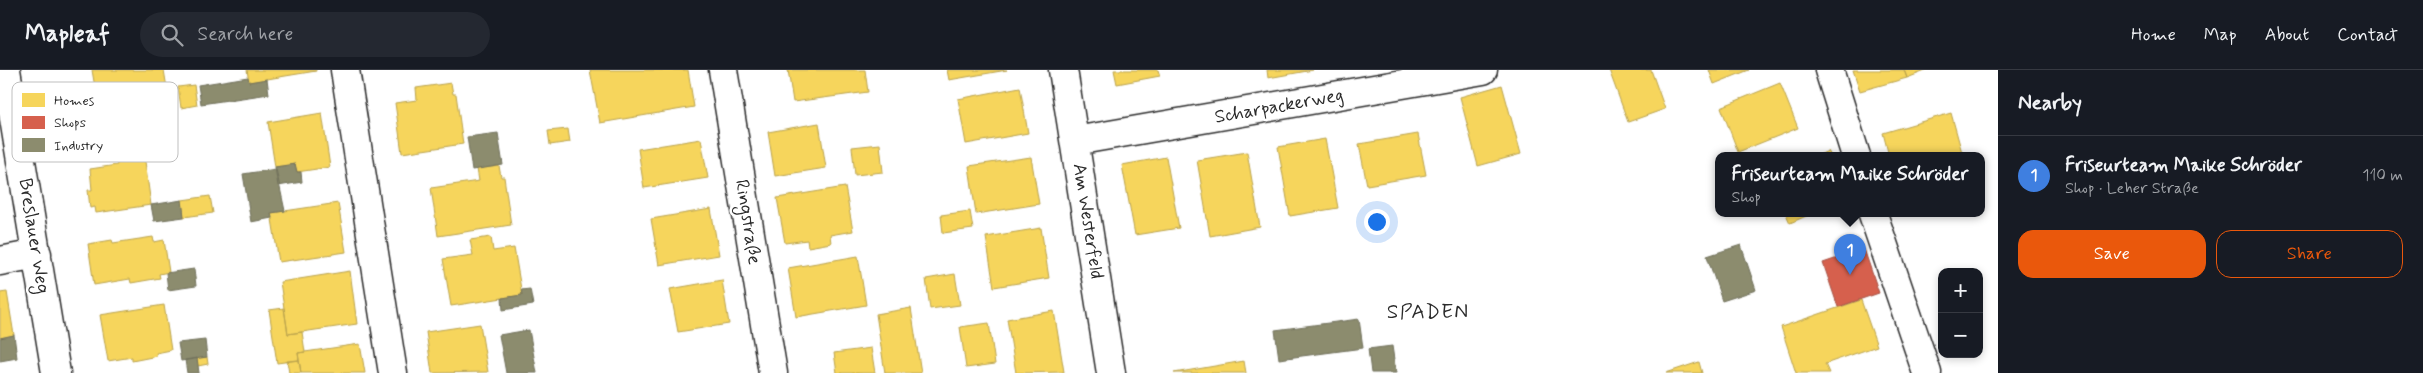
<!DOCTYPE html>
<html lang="en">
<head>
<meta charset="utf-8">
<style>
	:root { --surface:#171b24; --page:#242831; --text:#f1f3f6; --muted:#9ea1a6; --line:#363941; --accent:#ea580c }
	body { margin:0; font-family:Mynerve,sans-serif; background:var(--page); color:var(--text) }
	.controls { position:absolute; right:15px; bottom:15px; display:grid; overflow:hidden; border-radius:10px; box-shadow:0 2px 8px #0003 }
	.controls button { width:45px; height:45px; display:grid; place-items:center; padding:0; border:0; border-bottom:1px solid var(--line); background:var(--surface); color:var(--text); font:25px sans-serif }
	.you { position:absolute; left:1376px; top:151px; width:18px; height:18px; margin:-12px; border:4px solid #fff; border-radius:50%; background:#1a73e8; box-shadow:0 0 0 8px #1a73e833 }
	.badge { display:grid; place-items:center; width:32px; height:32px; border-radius:50%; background:var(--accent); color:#fff; font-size:16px; font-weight:700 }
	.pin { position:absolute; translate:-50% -41px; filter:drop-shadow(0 1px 2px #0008) }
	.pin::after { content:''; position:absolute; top:26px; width:18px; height:15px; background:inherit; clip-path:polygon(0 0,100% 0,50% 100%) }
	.popup { position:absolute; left:1715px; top:82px; width:270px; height:65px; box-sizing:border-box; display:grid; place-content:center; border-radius:10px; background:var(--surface); filter:drop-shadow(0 1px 4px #0005); font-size:16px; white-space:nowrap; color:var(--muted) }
	.popup b { font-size:19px; color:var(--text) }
	.popup::after { content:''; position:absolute; left:50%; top:100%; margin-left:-10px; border:10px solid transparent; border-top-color:var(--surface) }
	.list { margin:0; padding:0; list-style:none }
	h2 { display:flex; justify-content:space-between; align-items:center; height:65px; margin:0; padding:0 20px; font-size:21px }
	h2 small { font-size:16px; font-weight:400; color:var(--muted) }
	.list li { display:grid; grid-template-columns:32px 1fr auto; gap:15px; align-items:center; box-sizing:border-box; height:80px; padding:0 20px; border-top:1px solid var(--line) }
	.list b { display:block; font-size:19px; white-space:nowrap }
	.list p { margin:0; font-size:16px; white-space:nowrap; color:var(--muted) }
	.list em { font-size:16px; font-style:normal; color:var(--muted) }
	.actions { display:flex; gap:10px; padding:15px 20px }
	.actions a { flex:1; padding:11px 0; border:1px solid var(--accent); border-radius:15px; text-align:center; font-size:18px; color:var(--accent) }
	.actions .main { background:var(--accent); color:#fff }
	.icon { flex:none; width:28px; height:28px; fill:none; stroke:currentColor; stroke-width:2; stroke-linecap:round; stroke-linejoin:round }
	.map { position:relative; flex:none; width:1998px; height:303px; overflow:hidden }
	header { display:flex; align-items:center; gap:30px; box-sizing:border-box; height:70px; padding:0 25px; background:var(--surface); border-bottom:1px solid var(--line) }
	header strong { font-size:24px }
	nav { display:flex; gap:28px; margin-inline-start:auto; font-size:18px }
	.search { width:350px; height:45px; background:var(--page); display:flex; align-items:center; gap:12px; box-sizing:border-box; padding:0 18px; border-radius:28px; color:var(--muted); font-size:19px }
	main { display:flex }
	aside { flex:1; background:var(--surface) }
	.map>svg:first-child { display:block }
	.homes { fill:#f6d55c; stroke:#b9a24d }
	.shops { fill:#d6604d; stroke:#a35043 }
	.industry { fill:#8c8c6e; stroke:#6f6f5a }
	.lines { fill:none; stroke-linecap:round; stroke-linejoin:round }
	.minor-casing { stroke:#2b2b2b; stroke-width:31 }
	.minor { stroke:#fff; stroke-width:28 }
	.labels { text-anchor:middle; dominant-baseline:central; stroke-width:5; stroke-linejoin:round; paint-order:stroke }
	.street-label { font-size:19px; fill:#2b2b2b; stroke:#fff }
	.quarter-label { font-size:21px; letter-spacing:1px; fill:#2b2b2b; stroke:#fff }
	.key { fill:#fff; stroke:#bfbfbf; stroke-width:1 }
	.key-label { font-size:14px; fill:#2b2b2b }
</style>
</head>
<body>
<header>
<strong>Mapleaf</strong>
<div class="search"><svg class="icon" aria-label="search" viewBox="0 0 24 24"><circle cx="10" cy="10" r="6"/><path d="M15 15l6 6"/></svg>Search here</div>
<nav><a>Home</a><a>Map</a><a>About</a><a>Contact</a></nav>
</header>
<main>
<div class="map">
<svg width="1998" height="303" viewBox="0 0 1998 303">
	<rect width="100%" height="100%" fill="#fff"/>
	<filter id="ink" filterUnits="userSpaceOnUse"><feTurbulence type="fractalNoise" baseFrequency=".02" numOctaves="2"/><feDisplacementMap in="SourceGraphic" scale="10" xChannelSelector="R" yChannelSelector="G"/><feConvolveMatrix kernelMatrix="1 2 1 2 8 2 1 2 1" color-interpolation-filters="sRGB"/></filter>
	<g filter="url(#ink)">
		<path class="homes" d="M92 0H164L169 30 99 41Z
			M247 0H316V1L249 12Z
			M590 0H688L694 37 600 53Z
			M788 0H865L868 22 793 32Z
			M947 0H1007L949 10Z
			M1114 0H1158L1160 6 1117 14Z
			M1267 0H1313L1268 8Z
			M1609 0H1651L1665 39 1628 52Z
			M1709 0H1749L1714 14Z
			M1853 0H1904L1907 8 1860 21Z
			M1904 0H1928L1907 8Z
			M451 13 453 24H456L463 74 402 83 395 33 417 30 416 18Z
			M1780 13 1798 58 1738 82 1721 37Z
			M194 15 197 35 181 38 178 17Z
			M1502 15 1521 84 1478 96 1460 27Z
			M1020 17 1028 63 966 74 958 29Z
			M322 43 330 97 297 102 295 94 275 97 268 52Z
			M1951 43 1963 86H1889L1883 63Z
			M819 53 826 98 775 106 768 62Z
			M568 59 570 72 550 75 548 61Z
			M1418 64 1426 105 1367 115 1359 74Z
			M701 69 708 108 644 118 638 79Z
			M1325 69 1338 138 1290 146 1278 77Z
			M880 74 883 102 855 105 852 77Z
			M143 77 151 135 96 143 95 137 90 138 88 120H92L90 99 117 95 115 82Z
			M1828 81 1831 86H1817Z
			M1247 82 1260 157 1210 166 1197 90Z
			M1031 87 1039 134 976 144 969 96Z
			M1166 87 1179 158 1135 165 1122 95Z
			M499 96 501 107H504L511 155 438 166 431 118 479 111 477 99Z
			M845 117 853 161 830 165 831 173 808 177 807 170 785 173 777 128Z
			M210 126 213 143 184 147 182 130Z
			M338 133 346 182 279 192 271 143Z
			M711 139 719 185 659 195 651 149Z
			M970 141 973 159 943 163 941 145Z
			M1786 144H1811L1790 153Z
			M1041 158 1049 208 994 217 986 167Z
			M153 167 154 172 164 170 169 202 159 204 160 208 131 213 130 209 94 215 88 174 112 170 113 173Z
			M491 167 493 181 514 178 522 225 451 236 443 189 473 185 470 170Z
			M858 186 866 235 796 247 788 198Z
			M350 201 357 254 288 264 280 212Z
			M955 204 960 235 930 239 926 209Z
			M722 210 729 254 678 262 670 219Z
			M7 222 14 265 0 268V223Z
			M1861 230 1877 276 1825 294 1829 303H1796L1781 257Z
			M164 235 171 280 156 283 157 286 132 291V287L108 291 100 245Z
			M284 238 288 264 302 262 305 282 298 283 299 290 277 293 269 240Z
			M911 238 921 303H885L876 244Z
			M1054 241 1064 302 1016 303 1007 249Z
			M989 253 995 294 966 298 960 257Z
			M480 254 488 302 432 303 426 262Z
			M360 274 365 303H301L298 283Z
			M871 278 875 303H837L834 283Z
			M207 287 208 294 198 296 197 288Z
			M299 290 301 303H289L287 291Z
			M1244 291 1246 303H1174Z
			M1699 292 1702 303H1666Z"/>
		<path class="shops" d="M1864 179 1879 223 1838 237 1823 193Z"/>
		<path class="industry" d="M248 7 249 12 267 9 269 24 201 34 198 15Z
			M498 63 503 95 472 100 467 67Z
			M295 94 297 102H301L302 112 278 116 275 97Z
			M276 99 285 141 271 143 272 148 251 152 243 104Z
			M182 130 184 147 154 151 151 135Z
			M1741 175 1756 220 1722 231 1707 186Z
			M194 199 196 216 168 220 166 203Z
			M530 219 533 235 503 240 502 228 522 225 521 220Z
			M1359 249 1363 278 1279 289 1275 260Z
			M529 260 537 303H506L499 265Z
			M14 265 17 288 0 291V268Z
			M205 270 207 287 181 291 178 273Z
			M1392 276 1396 303H1371L1368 279Z
			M197 288 199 303H187L185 290Z"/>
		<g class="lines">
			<defs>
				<path id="minor" d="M6 0 56 303
					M345 0 393 303
					M723 0 773 303
					M1063 0 1111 303
					M1829 0 1856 86
					M1075 71 1483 0
					M1873 144 1927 303
					M0 191 37 184"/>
			</defs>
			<use href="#minor" class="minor-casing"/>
			<use href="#minor" class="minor"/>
		</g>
	</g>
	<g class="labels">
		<g class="street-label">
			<text transform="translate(1279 36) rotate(-10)">Scharpackerweg</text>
			<text transform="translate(1088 151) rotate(81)">Am Westerfeld</text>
			<text transform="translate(748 152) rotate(81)">Ringstraße</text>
			<text transform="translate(34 166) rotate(81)">Breslauer Weg</text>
		</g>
		<g class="quarter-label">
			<text x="1428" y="242">SPADEN</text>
		</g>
	</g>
	<rect x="12" y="12" width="166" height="80" rx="8" class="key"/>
	<rect x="22" y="23" width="23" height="14" fill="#f6d55c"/>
	<rect x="22" y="46" width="23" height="13" fill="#d6604d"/>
	<rect x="22" y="68" width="23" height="14" fill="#8c8c6e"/>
	<g class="key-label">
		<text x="54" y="35">Homes</text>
		<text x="54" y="57">Shops</text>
		<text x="54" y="80">Industry</text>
	</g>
</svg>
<div class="controls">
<button>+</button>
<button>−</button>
</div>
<div class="you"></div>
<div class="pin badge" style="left:1850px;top:205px;background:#3f7fe0">1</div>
<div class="popup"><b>Friseurteam Maike Schröder</b>Shop</div>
</div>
<aside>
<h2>Nearby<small></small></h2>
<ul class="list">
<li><span class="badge" style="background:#3f7fe0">1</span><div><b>Friseurteam Maike Schröder</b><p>Shop · Leher Straße</p></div><em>110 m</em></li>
</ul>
<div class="actions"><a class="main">Save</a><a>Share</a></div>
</aside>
</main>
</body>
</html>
